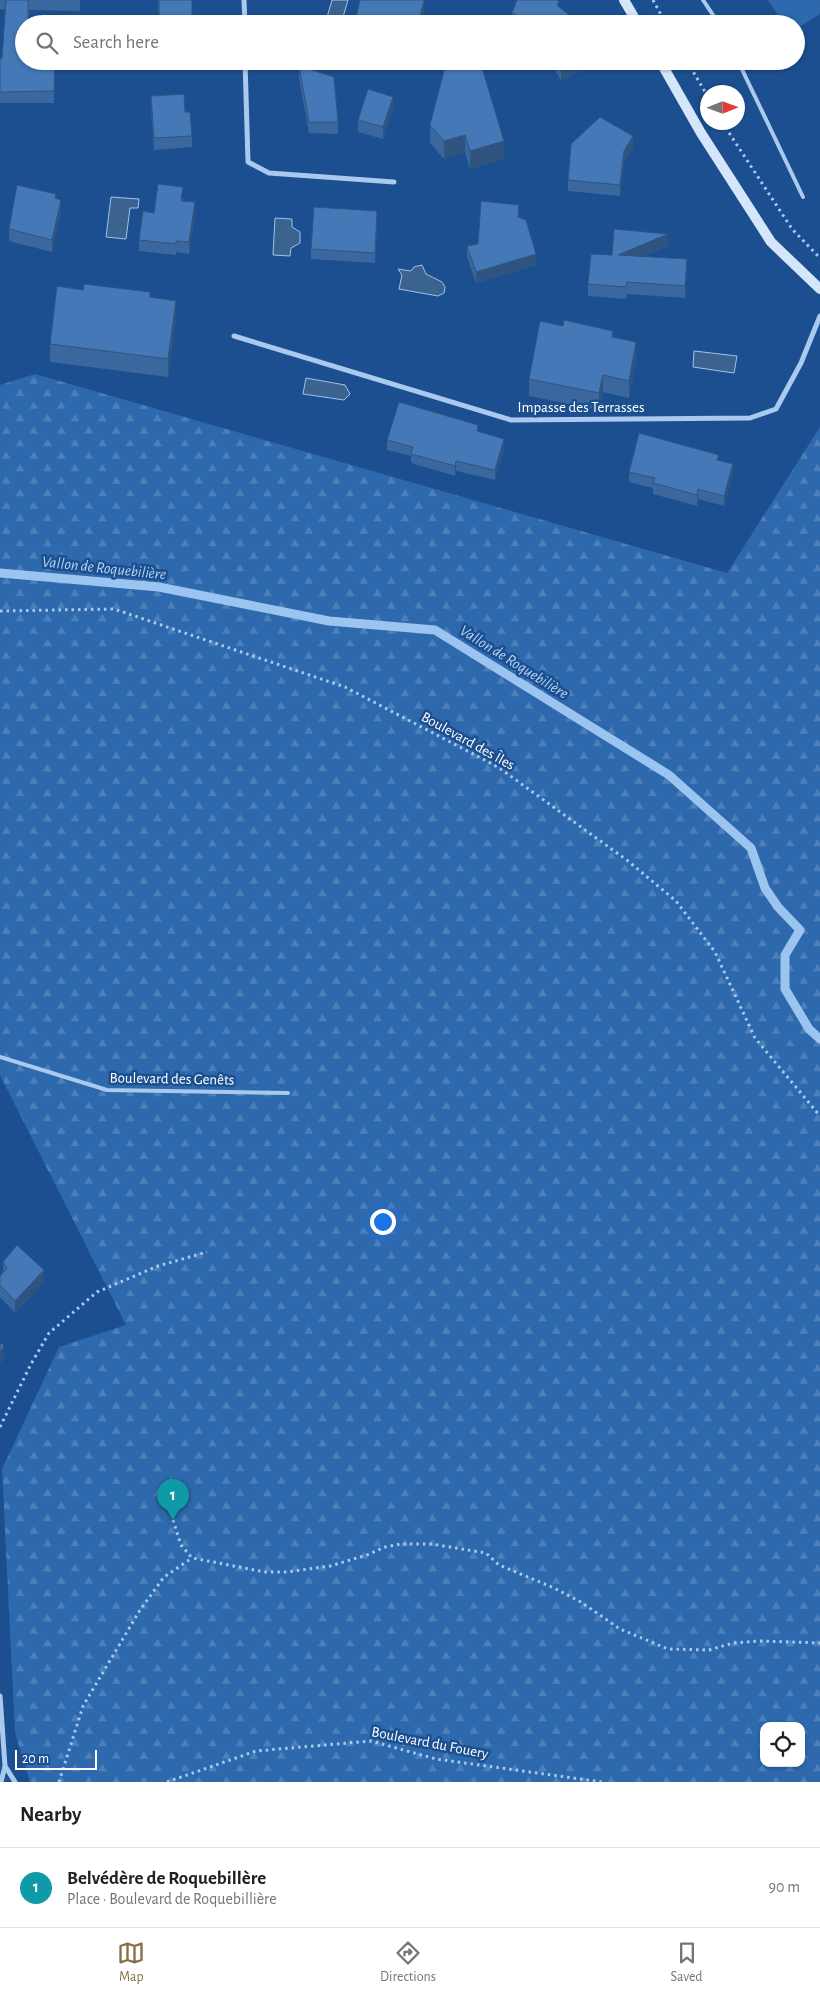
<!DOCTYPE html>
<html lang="en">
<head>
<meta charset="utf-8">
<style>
	:root { --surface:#fff; --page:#f2f2f2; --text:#202124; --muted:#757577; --line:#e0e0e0; --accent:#847042 }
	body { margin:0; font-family:"Alegreya Sans",sans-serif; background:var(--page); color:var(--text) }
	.controls { position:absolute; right:15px; bottom:15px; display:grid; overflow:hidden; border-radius:10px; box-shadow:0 1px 4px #0004 }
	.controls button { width:45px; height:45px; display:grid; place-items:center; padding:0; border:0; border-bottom:1px solid var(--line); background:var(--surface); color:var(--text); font:25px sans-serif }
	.compass { position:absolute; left:700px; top:85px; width:45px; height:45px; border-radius:50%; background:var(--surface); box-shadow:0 1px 4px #0004; rotate:89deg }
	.scale { position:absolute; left:15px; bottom:12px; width:82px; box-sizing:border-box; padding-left:5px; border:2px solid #fff; border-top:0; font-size:14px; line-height:18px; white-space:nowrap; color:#fff; -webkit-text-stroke:4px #1b4f8f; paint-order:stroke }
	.you { position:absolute; left:382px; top:1221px; width:18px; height:18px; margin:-12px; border:4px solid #fff; border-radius:50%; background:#1a73e8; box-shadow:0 0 0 8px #1a73e833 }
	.badge { display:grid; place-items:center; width:32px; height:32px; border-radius:50%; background:var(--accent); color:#fff; font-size:16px; font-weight:700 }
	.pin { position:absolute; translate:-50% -41px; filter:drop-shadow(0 1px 2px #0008) }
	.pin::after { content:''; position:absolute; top:26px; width:18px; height:15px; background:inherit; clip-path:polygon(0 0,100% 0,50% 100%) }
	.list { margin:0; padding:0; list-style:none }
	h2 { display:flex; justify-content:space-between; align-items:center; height:65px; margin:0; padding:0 20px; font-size:21px }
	h2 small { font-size:16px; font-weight:400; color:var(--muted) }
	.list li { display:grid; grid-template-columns:32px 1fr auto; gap:15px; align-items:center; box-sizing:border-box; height:80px; padding:0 20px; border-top:1px solid var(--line) }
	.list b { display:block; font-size:19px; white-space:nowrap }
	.list p { margin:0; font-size:16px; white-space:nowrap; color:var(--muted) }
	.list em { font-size:16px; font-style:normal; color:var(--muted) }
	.icon { flex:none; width:28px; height:28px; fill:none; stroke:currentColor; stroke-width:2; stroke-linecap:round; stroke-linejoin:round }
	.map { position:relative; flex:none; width:820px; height:1782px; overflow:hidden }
	.search { position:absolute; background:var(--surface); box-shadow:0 1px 4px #0004; left:15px; right:15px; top:15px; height:55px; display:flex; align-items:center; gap:12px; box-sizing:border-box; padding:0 18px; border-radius:28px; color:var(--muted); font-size:19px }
	.sheet { height:145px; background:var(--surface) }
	nav { display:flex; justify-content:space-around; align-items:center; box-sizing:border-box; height:70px; border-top:1px solid var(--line); background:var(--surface); font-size:14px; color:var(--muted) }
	nav a { display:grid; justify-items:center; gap:2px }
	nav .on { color:var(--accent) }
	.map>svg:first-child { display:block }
	.forest { fill:url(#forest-firs); fill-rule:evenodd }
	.garden { fill:#2e69ad }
	.water { fill:#3c6290; stroke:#9cc4f0 }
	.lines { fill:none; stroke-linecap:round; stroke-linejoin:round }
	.stream { stroke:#9cc4f0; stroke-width:9 }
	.path { stroke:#a9c9ee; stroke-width:3; stroke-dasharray:2.5 4; stroke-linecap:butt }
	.lane { stroke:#a9c9ee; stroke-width:4 }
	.street { stroke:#a9c9ee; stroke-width:5 }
	.secondary { stroke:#d6e6fa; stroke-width:10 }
	.wall { fill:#3a679d }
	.shaded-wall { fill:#305480 }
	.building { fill:#4478b7; stroke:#305480 }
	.labels { text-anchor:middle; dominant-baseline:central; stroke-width:5; stroke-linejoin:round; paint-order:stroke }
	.street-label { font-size:15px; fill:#fff; stroke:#1b4f8f }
	.water-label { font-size:16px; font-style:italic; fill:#b5d3f5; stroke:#1b4f8f }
</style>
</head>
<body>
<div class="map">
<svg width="820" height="1782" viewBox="0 0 820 1782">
	<defs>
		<pattern id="forest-firs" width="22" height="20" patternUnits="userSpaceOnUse" patternTransform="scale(1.25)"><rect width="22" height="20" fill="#2e69ad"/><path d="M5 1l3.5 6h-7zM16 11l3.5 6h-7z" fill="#4d80b9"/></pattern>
	</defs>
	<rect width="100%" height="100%" fill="#1b4f8f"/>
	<path class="forest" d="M35 374 727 573 820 427V1782H30L15 1733 2 1469 59 1347 126 1325 0 1075V385ZM764 1726H801V1763H764Z"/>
	<path class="garden" d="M768 0H820V14L796 29V24H784Z"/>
	<path class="water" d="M332 0H348L341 24H325Z
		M111 197 139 199 138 208H130L126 239 106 237Z
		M275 218 292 219V227L300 232V243L291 248 290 256 273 255Z
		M422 265 426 274 442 282 445 287 444 293 438 296 399 289 402 275 398 269 411 271 414 267Z
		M694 351 737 356 734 373 693 367Z
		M306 378 345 385 350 394 344 400 303 394Z"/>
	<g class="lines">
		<path class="stream" d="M0 573 159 587 329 621 435 630 669 775 751 848 765 888 778 907 800 930 785 955V989L809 1029 820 1039"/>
		<path class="path" d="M653 0 666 24
			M687 61 708 97
			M722 122 792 229 820 258
			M0 611 114 609 345 687 498 767 628 861 676 901 715 952 755 1038 820 1116
			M0 1427 31 1364 49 1333 97 1292 158 1266 207 1252
			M173 1520 181 1545 192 1558 265 1572H287L330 1566 367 1555 385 1547 401 1544H432L486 1553 499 1565 554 1588 581 1602 620 1629 668 1649 709 1650 733 1643 761 1641 820 1643
			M59 1782 83 1706 140 1610 164 1577 192 1558
			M167 1782 256 1751 371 1741 436 1759 602 1782"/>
		<path class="lane" d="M703 0 719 24
			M738 61 803 197
			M0 1057 107 1090 288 1093"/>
		<path class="street" d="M244 0 245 24
			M245 61 248 162 269 173 394 182
			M234 336 511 420 750 418 776 409 801 363 820 316
			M0 1696 5 1766 1 1782
			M5 1766 15 1782"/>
		<path class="secondary" d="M624 0 638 24
			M660 61 701 133 771 242 820 289"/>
	</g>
	<path class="wall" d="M0 0H80V11L29 10 28 24H24V61H55L54 103H0V59L2 58 6 10 0 9Z
		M158 0H192V24H159Z
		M424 0V10L421 24H356V17Z
		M559 7 574 24H512V13Z
		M550 61H590V66L561 81Z
		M299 66 338 122V134L309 133 299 78Z
		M445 67 504 159 470 169 465 152 444 159 430 143V125Z
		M151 96 185 112 192 136V147L154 150 151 108Z
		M393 109 383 139 358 132V120Z
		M633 148 624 163 620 196 568 191V180Z
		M183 198V201L195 214 189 254 176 252V255L139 251V240L154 213Z
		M56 199 61 212 52 252 9 241V229Z
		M519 217 536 265 476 283 467 257V246L478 244Z
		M377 221 375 263 311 259V249Z
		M668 246 642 257 687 271 685 298 627 294 626 299 588 296V284L612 255Z
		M83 290 150 297 176 318 168 377 50 362V344Z
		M613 338 636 359 629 398 603 392 599 410 529 396V379Z
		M478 431 504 449 495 480 456 471 455 476 411 463V456L387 450V440Z
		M719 461 733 475 724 506 698 499 697 506 653 494V488L629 482V472Z
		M3 1262 44 1282 15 1313 0 1297V1276L3 1273Z"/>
	<path class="shaded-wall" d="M424 0V10L421 24H418Z
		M576 61H590V66L561 81V69Z
		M393 97V109L383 139V127Z
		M465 135V152L444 159V141Z
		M633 136V148L624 163 620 196V185L624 151Z
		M504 141V159L470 169V151Z
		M61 200V212L52 252V240Z
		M195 202V214L189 254V242Z
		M668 234V246L618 267V255Z
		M536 254V265L476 283V272Z
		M687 259V271L685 298V286Z
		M176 301V318L168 377V359Z
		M636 342V359L629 398V381Z
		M603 375V392L599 410V393Z
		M504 439V449L495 480V470Z
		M456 461V471L455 476V466Z
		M733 464V475L724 506V496Z
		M698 489V499L697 506V495Z
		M44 1270V1282L15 1313V1301Z
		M4 1345V1357L0 1365V1353Z"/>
	<path class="building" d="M6 0H28V24H24V61H55L54 91 0 92V59L2 58Z
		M159 0H192V22L159 23Z
		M360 0H424L418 24H359L356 17Z
		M517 0H556L559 1 557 5 569 15 574 24H535L512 13Z
		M464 61H466L467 65 480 61 504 141 470 151 465 135 444 141 430 125 445 67Z
		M556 61H576L561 69Z
		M299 66 334 77 338 122H309Z
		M368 89 393 97 383 127 358 120Z
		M184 94 185 112H190L192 136 154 138 151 96Z
		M600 117 633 136 624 151 620 185 568 180 571 144Z
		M158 184 183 187 181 201 195 202 189 242 176 241V244L139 240 143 211 154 213Z
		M17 185 56 194 55 198 61 200 52 240 9 229Z
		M481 201 519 205 518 217 526 220 536 254 476 272 467 246 478 244Z
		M314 207 377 211 375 253 311 249Z
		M614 229 668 234 618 255 687 259 685 286 627 282 626 287 588 284 591 254 612 255Z
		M84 284 150 292V297L176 301 168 359 50 344 57 286 83 290Z
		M564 320 613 331 612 337 636 342 629 381 603 375 599 393 529 379 540 321 563 326Z
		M399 402 478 425 477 431 504 439 495 470 456 461 455 466 411 454 413 447 387 440Z
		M639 433 719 455 717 460 733 464 724 496 698 489 697 495 653 483 655 478 629 472Z
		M17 1245 44 1270 15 1301 0 1285V1276L7 1268 3 1262Z
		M0 1343 4 1345 0 1353Z"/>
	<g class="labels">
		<g class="street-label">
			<text x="581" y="407">Impasse des Terrasses</text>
			<text transform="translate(468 741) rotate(29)">Boulevard des Îles</text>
			<text transform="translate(172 1079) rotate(1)">Boulevard des Genêts</text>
			<text transform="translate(430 1743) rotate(11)">Boulevard du Fouery</text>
		</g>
		<g class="water-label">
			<text transform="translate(104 568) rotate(6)">Vallon de Roquebilière</text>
			<text transform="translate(514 662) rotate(32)">Vallon de Roquebilière</text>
		</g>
	</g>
</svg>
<div class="controls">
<button><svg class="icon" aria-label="locate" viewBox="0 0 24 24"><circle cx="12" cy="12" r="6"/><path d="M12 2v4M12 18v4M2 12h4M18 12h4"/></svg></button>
</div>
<svg class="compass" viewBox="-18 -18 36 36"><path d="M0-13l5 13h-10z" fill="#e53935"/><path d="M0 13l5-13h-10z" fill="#757577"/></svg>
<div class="scale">20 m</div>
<div class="you"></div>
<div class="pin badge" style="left:173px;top:1520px;background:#0f9aa8">1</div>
<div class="search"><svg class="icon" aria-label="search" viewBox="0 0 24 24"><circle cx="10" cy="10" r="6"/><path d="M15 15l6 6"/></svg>Search here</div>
</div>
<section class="sheet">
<h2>Nearby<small></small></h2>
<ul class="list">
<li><span class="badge" style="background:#0f9aa8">1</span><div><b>Belvédère de Roquebillère</b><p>Place · Boulevard de Roquebillière</p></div><em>90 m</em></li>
</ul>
</section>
<nav>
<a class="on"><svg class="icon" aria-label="map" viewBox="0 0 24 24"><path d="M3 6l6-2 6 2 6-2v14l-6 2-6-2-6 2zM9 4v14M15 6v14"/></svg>Map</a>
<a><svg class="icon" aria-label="directions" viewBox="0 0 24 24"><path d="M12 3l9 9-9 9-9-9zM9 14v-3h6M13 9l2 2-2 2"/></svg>Directions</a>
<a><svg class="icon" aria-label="saved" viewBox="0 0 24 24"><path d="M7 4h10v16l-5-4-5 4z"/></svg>Saved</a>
</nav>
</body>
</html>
